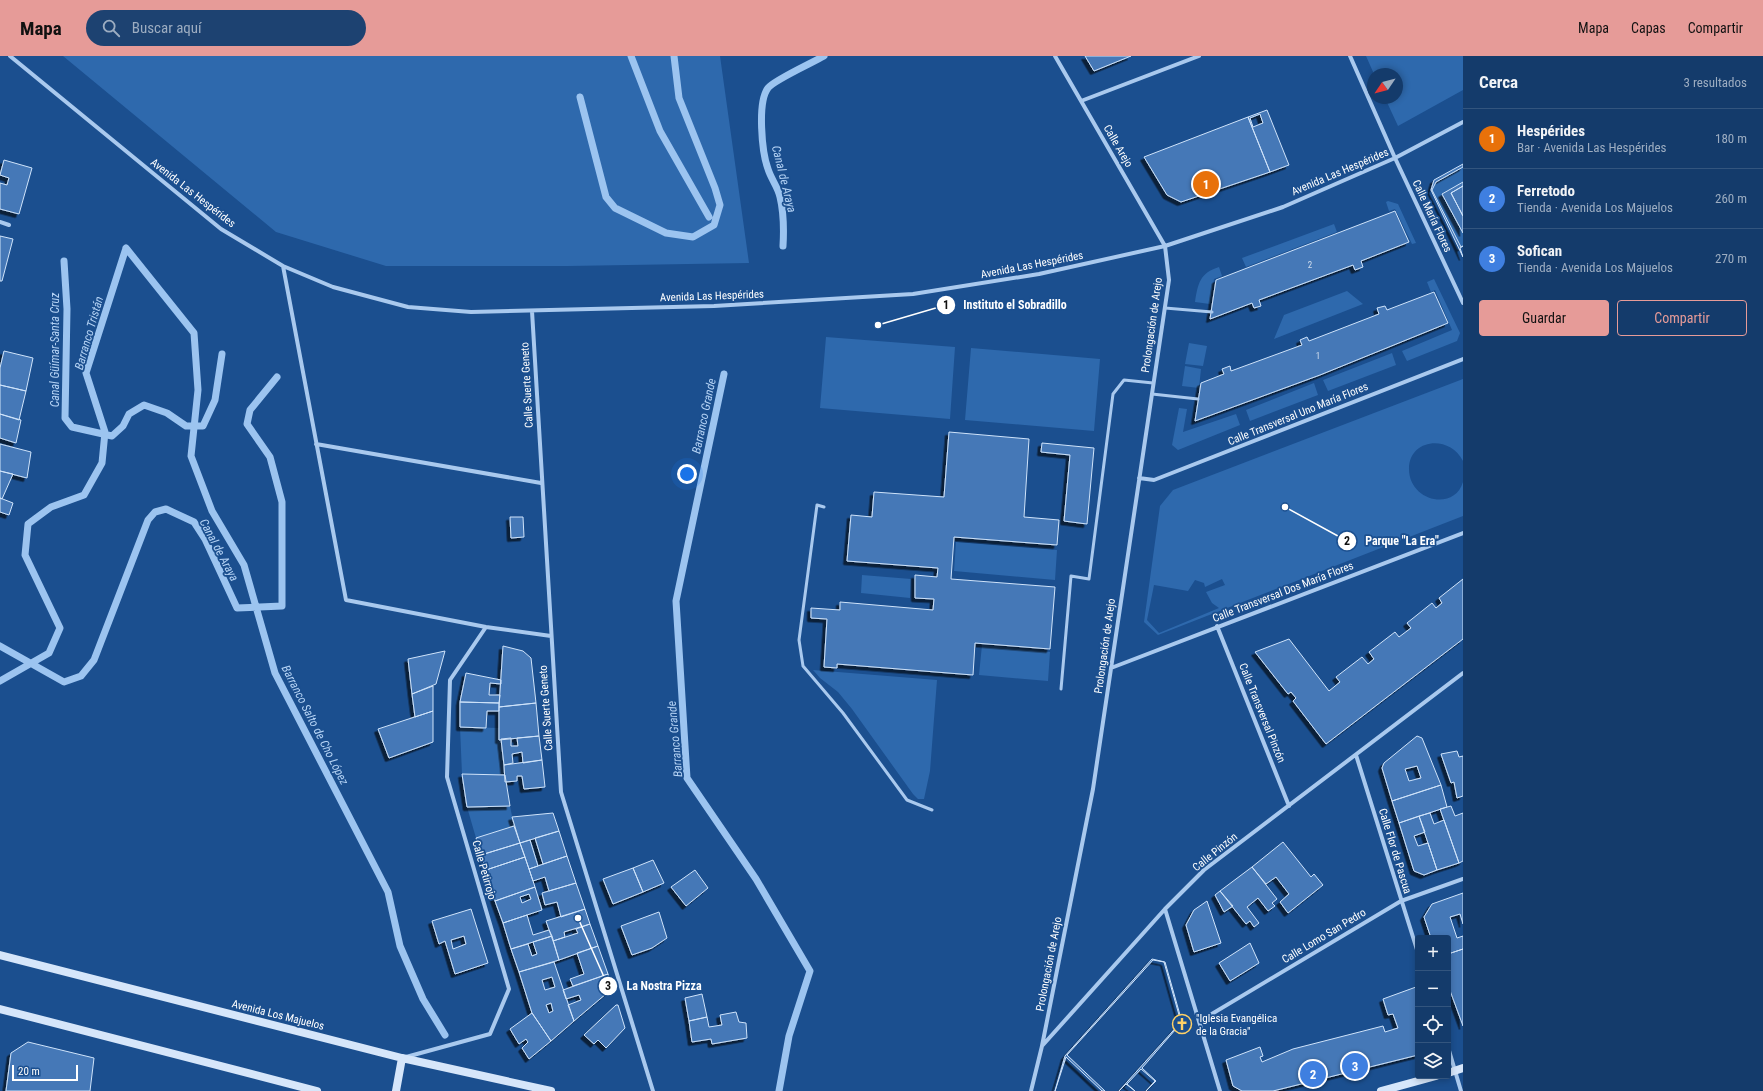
<!DOCTYPE html>
<html lang="es">
<head>
<meta charset="utf-8">
<style>
	:root { --surface:#143b6b; --page:#1d4271; --text:#f1f3f6; --muted:#9dadc1; --line:#33557e; --accent:#e69b98 }
	body { margin:0; font-family:"Roboto Condensed",sans-serif; background:var(--page); color:var(--text) }
	.controls { position:absolute; right:12px; bottom:12px; display:grid; overflow:hidden; border-radius:4px; box-shadow:0 2px 6px #0003 }
	.controls button { width:36px; height:36px; display:grid; place-items:center; padding:0; border:0; border-bottom:1px solid var(--line); background:var(--surface); color:var(--text); font:20px sans-serif }
	.compass { position:absolute; left:1367px; top:12px; width:36px; height:36px; border-radius:50%; background:var(--surface); box-shadow:0 2px 6px #0003; rotate:235deg }
	.scale { position:absolute; left:12px; bottom:10px; width:66px; box-sizing:border-box; padding-left:4px; border:2px solid #fff; border-top:0; font-size:11px; line-height:14px; white-space:nowrap; color:#fff; -webkit-text-stroke:3px #1b4f8f; paint-order:stroke }
	.you { position:absolute; left:687px; top:418px; width:14px; height:14px; margin:-10px; border:3px solid #fff; border-radius:50%; background:#1a73e8; box-shadow:0 0 0 6px #1a73e833 }
	.badge { display:grid; place-items:center; width:26px; height:26px; border-radius:50%; background:var(--accent); color:#fff; font-size:13px; font-weight:700 }
	.pin { position:absolute; translate:-50% -50%; border:2px solid #fff; box-shadow:0 1px 4px #0006 }
	.list { margin:0; padding:0; list-style:none }
	h2 { display:flex; justify-content:space-between; align-items:center; height:52px; margin:0; padding:0 16px; font-size:17px }
	h2 small { font-size:13px; font-weight:400; color:var(--muted) }
	.list li { display:grid; grid-template-columns:26px 1fr auto; gap:12px; align-items:center; box-sizing:border-box; height:60px; padding:0 16px; border-top:1px solid var(--line) }
	.list b { display:block; font-size:15px; white-space:nowrap }
	.list p { margin:0; font-size:13px; white-space:nowrap; color:var(--muted) }
	.list em { font-size:13px; font-style:normal; color:var(--muted) }
	.actions { display:flex; gap:8px; padding:12px 16px }
	.actions a { flex:1; padding:9px 0; border:1px solid var(--accent); border-radius:4px; text-align:center; font-size:14px; color:var(--accent) }
	.actions .main { background:var(--accent); color:#111 }
	.icon { flex:none; width:22px; height:22px; fill:none; stroke:currentColor; stroke-width:2; stroke-linecap:round; stroke-linejoin:round }
	.map { position:relative; flex:none; width:1463px; height:1035px; overflow:hidden }
	header { display:flex; align-items:center; gap:24px; box-sizing:border-box; height:56px; padding:0 20px; background:var(--accent); color:#111 }
	header strong { font-size:19px }
	nav { display:flex; gap:22px; margin-inline-start:auto; font-size:14px }
	.search { width:280px; height:36px; background:var(--page); display:flex; align-items:center; gap:10px; box-sizing:border-box; padding:0 14px; border-radius:22px; color:var(--muted); font-size:15px }
	main { display:flex }
	aside { flex:1; background:var(--surface) }
	.map>svg:first-child { display:block }
	.green { fill:#2e69ad; fill-rule:evenodd }
	.lines { fill:none; stroke-linecap:round; stroke-linejoin:round }
	.stream { stroke:#9cc4f0; stroke-width:7 }
	.building { fill:#4478b7; stroke:#cfe3fa; fill-rule:evenodd; filter:url(#shadow) }
	.lane { stroke:#a9c9ee; stroke-width:3 }
	.street { stroke:#a9c9ee; stroke-width:4 }
	.secondary { stroke:#d6e6fa; stroke-width:8 }
	.labels { text-anchor:middle; dominant-baseline:central; stroke-width:3.5; stroke-linejoin:round; paint-order:stroke }
	.number-label { font-size:9px; fill:#d0dded }
	.street-label { font-size:11px; fill:#fff; stroke:#1b4f8f }
	.poi-label { font-size:11px; fill:#fff; stroke:#1b4f8f; text-anchor:start }
	.water-label { font-size:12px; font-style:italic; fill:#b5d3f5; stroke:#1b4f8f }
	.leader { fill:none; stroke:#fff; stroke-width:1.5 }
	.callout-dot { fill:#fff; stroke:#1b4f8f; stroke-width:1.5 }
	.mark-label { font-size:12px; text-anchor:middle; font-weight:bold; fill:#111 }
	.callout-label { font-size:12px; text-anchor:middle; font-weight:bold; fill:#fff; stroke:#1b4f8f; stroke-width:3.5; stroke-linejoin:round; paint-order:stroke }
</style>
</head>
<body>
<header>
<strong>Mapa</strong>
<div class="search"><svg class="icon" aria-label="search" viewBox="0 0 24 24"><circle cx="10" cy="10" r="6"/><path d="M15 15l6 6"/></svg>Buscar aquí</div>
<nav><a>Mapa</a><a>Capas</a><a>Compartir</a></nav>
</header>
<main>
<div class="map">
<svg width="1463" height="1035" viewBox="0 0 1463 1035">
	<defs>
		<filter id="shadow"><feDropShadow dx="-3.5" dy="3.5" stdDeviation="0" flood-color="#0009"/></filter>
	</defs>
	<rect width="100%" height="100%" fill="#1b4f8f"/>
	<path class="green" d="M63 0H720L749 207 568 210H386L276 176Z
		M1366 0H1463V34L1398 70 1385 42H1397V18H1374Z
		M1463 111V126L1442 138 1463 177V190L1461 191 1432 134 1436 126Z
		M1388 145 1398 148 1416 187 1412 188 1395 153 1389 155 1386 146Z
		M1334 168 1337 176 1246 211 1242 202Z
		M1219 211 1222 220 1214 223 1210 248 1195 246C1198 227 1200 217 1219 211Z
		M1434 223 1460 277 1457 285 1407 305 1402 295 1452 274 1435 234 1431 236 1427 226Z
		M1347 235 1363 248 1274 283 1284 259Z
		M826 281 955 291 950 363 820 352Z
		M1189 287 1207 290 1203 310 1185 308Z
		M971 292 1100 303 1094 375 965 364Z
		M1392 297 1396 309 1328 335 1323 324Z
		M1185 310 1201 313 1199 332 1182 330Z
		M1463 323V405C1449 378 1409 383 1409 413 1409 445 1454 456 1463 426V460L1158 579 1144 566 1160 450 1173 434ZM1222 523 1225 529 1206 536 1212 547 1219 552 1159 577 1147 564 1154 529 1188 535 1195 524 1204 527 1205 531Z
		M1314 327 1318 339 1250 365 1246 354Z
		M1179 352 1187 353 1183 376 1236 358 1240 369 1178 394 1172 389Z
		M956 486 1057 494 1055 524 954 515Z
		M862 519 911 523 910 542 861 537Z
		M982 589 1050 596 1048 625 979 619Z
		M813 614 937 624 930 715 924 743H918L913 738 852 653 838 636 820 622Z
		M460 671 499 672V683H501L505 719 462 718Z
		M510 750 514 770 476 782 467 751Z"/>
	<g class="lines">
		<path class="stream" d="M631 0 660 75 709 161
			M580 41 606 141 615 152 666 177 693 181 714 169 720 149 715 132 679 42 674 0
			M783 190C784 173 784 158 780 141 778 131 771 123 768 113 762 97 757 46 768 32 774 24 812 7 824 0
			M126 192 194 277 198 334 191 400 212 455 244 509 275 617 388 836 400 890 423 943 445 979
			M64 205 67 253 65 362 72 371 112 380 123 370 129 358 144 349 167 357 186 370H203L215 344 222 298
			M724 318 676 545 687 722 756 823 810 915 789 980 779 1035
			M0 590 64 626 81 620 94 604 148 464 155 456 166 453 194 466 205 483 237 552 282 550V446L270 401 247 368 250 354 277 321
			M0 625 49 597 60 572 25 499 28 468 51 451 84 439 102 407 105 376 86 317 126 192"/>
	</g>
	<path class="building" d="M1085 0H1131L1094 15Z
		M1267 54 1289 109 1270 116 1248 61ZM1260 58 1263 67 1253 71 1250 62Z
		M1248 61 1270 116 1181 146 1167 139 1144 101Z
		M4 104 32 112 19 158 0 153V127L7 129 9 122 0 119Z
		M1463 108V111L1436 126 1432 134 1461 191 1463 190 1460 192 1463 201 1431 134 1434 124Z
		M1463 126V130L1451 137 1463 160V177L1442 138Z
		M1463 130V160L1451 137Z
		M1395 155 1409 186 1361 205 1363 211 1355 214 1353 209 1259 244 1261 250 1254 252 1252 247 1210 263 1216 224Z
		M0 180 13 183 2 225H0Z
		M1434 236 1448 267 1320 319 1195 365 1201 327 1224 318 1222 313 1230 310 1231 315 1302 289 1300 284 1307 281 1309 285 1379 258 1377 252 1385 250 1387 254Z
		M4 295 33 302 26 335 0 329V312Z
		M0 329 26 335 19 364 0 358Z
		M0 358 21 364 16 387 0 382Z
		M949 376 1029 383 1024 461 1059 464 1057 489 954 481 951 523 1055 531 1050 593 975 587 973 619 837 608V612L824 611 827 563 811 562V552L840 554V546L933 554 934 543 915 542V519L937 521 938 512 847 505 851 459 872 461 874 436 944 441Z
		M1042 387 1094 392 1087 468 1064 465 1070 399 1041 396Z
		M0 388 31 396 27 422 0 415Z
		M0 415 13 418 2 443 0 442Z
		M0 442 13 447 9 459 0 456Z
		M510 461H523L524 481 511 482Z
		M1463 523V583L1326 688 1293 645 1296 642 1291 636 1288 638 1255 596 1289 583 1329 635 1340 626 1336 621 1362 601 1368 608 1374 603 1369 596 1395 576 1399 581 1411 572 1407 567 1432 547 1436 552 1442 547 1439 542Z
		M503 590 523 595 531 602 536 647 499 651Z
		M445 595 436 628 412 638 408 603Z
		M466 617 501 624V628L490 627 489 639H500L499 647 460 646Z
		M433 630V655L415 661 412 638Z
		M460 646 499 647V655H487L486 672 460 671Z
		M536 647 539 680 499 684V651Z
		M433 655V686L389 702 378 673Z
		M539 680 542 704 523 707 522 696 512 698 513 707 504 709 501 683 511 682V690H518L517 682Z
		M1417 680 1422 682 1441 729 1392 745 1382 712 1384 707ZM1417 710 1421 722 1409 725 1405 713Z
		M1457 695 1459 701 1463 700V740L1457 742 1454 726 1451 727 1441 698Z
		M542 704 545 731 524 733 522 720H517V725L505 726 504 709Z
		M462 718 505 719 510 750 467 751Z
		M1441 729 1447 751 1399 767 1392 745Z
		M1451 750 1455 760 1463 757V805L1459 807 1440 753Z
		M553 757 559 775 520 787 512 761Z
		M1430 757 1434 768 1444 764 1459 807 1437 814 1419 760Z
		M1419 760 1425 776 1414 780 1418 790 1428 787 1437 814 1424 819 1414 815 1399 767Z
		M514 770 520 787 481 799 476 782Z
		M559 775 567 800 543 808 535 782Z
		M530 784 538 810 529 813 520 787Z
		M1283 786 1311 821 1314 818 1323 829 1288 857 1280 846 1289 838 1276 821 1266 828 1252 811Z
		M520 787 525 801 486 814 481 799Z
		M567 800 576 827 549 835 545 821 533 825 529 813Z
		M525 801 535 831 495 845 486 814Z
		M653 804 664 827 643 836 633 812Z
		M1252 811 1277 843 1272 847 1275 850 1268 855 1258 842 1247 851 1259 867 1254 871 1250 865 1246 868 1220 835Z
		M633 812 643 836 613 848 603 823Z
		M695 814 708 832 686 850 671 831Z
		M576 827 585 853 561 861 557 846 545 849 542 837Z
		M535 831 542 854 503 867 495 845ZM529 838 531 843 522 847 520 841Z
		M1220 835 1233 850 1224 856 1215 839Z
		M1463 837V868L1460 858 1450 861 1457 882 1463 880V893L1448 898V882H1431L1424 861 1432 848Z
		M1207 845 1221 887 1194 896 1186 869 1194 854Z
		M471 853 488 907 455 918 445 885 439 888 432 865ZM464 880 466 888 453 893 451 884Z
		M585 853 590 868 564 876 565 881 553 885 546 865Z
		M659 856 667 882 652 892 632 899 621 870Z
		M527 859 533 879 549 874 552 880 511 893 503 867Z
		M590 868 598 890 559 904 553 885 578 877 576 873Z
		M552 880 559 904 519 916 511 893 528 888 532 900 537 898 533 886Z
		M1250 887 1259 907 1230 925 1219 907Z
		M598 890 608 918 573 930 570 923 584 918 577 897Z
		M1463 893V970L1448 929V898Z
		M1152 903 1165 906 1182 966 1142 1012 1156 1025 1146 1035 1155 1025 1141 1013 1127 1028 1135 1035 1126 1028 1119 1035 1181 966 1164 906 1153 904 1067 999 1105 1035H1102L1066 1001 1055 1035 1065 1000Z
		M554 906 574 965 551 985 532 957 519 916ZM552 921 555 931 545 934 542 924ZM551 947 553 955 549 957 546 949Z
		M608 918 613 932 574 965 568 949 581 944 579 939 566 943 563 934Z
		M1416 931 1418 938V999L1273 1035H1242L1233 1030 1226 1004 1260 991 1263 1000 1260 1001 1262 1006 1293 993 1383 970 1385 976 1398 972 1393 958 1388 959 1383 943Z
		M702 938 707 961 689 965 685 942Z
		M616 949H618L625 972 606 992 598 984 594 988 584 979Z
		M736 956 739 966 746 967 747 982 712 988 711 983 692 986 689 965 707 961 709 971 722 969 720 959Z
		M532 957 551 985 529 1003 522 992 528 986 526 983 519 988 510 973Z
		M28 986 94 1002 90 1035H6L11 997Z"/>
	<g class="lines">
		<path class="lane" d="M1165 252 1212 256
			M1152 338 1198 343
			M824 451 817 449 799 584 803 610 843 657 907 744 932 754
			M1061 633 1071 520 1089 523 1113 338 1124 324 1153 327"/>
		<path class="street" d="M10 0 221 173 283 210 333 231 408 251 471 256 714 250 913 238 1039 218 1165 190 1283 151 1395 102 1463 66
			M1350 0 1395 102 1463 247
			M1081 45 1199 0
			M0 166 9 169
			M283 210 346 544 486 571 551 580
			M532 255 561 736 653 1035
			M316 388 541 427
			M1139 422 1154 424 1463 303
			M1217 570 1289 750
			M1111 612 1463 477
			M1356 699 1418 897
			M1165 853 1220 1035
			M1200 965 1401 845 1463 823
			M1042 990 1093 733 1169 224 1165 190 1055 0
			M1448 991 1461 1035
			M406 1001 490 978 509 933 447 721 450 624 486 571
			M1031 1035 1042 990 1165 853 1204 814 1463 617"/>
		<path class="secondary" d="M0 899 402 1002 551 1035
			M0 953 317 1035
			M1448 1017 1463 1012
			M396 1035 402 1002
			M1381 1035 1436 1020"/>
	</g>
	<defs>
		<symbol id="church-ring" viewBox="-11 -11 22 22"><circle r="9.5" fill="#1b4f8f" stroke="#ffd166" stroke-width="1.5"/><path d="M-1.2-6h2.4v3.5h3.3v2.4h-3.3V6h-2.4V-.1h-3.3v-2.4h3.3Z" fill="#ffd166"/></symbol>
	</defs>
	<g fill-rule="evenodd">
		<use href="#church-ring" x="1171" y="957" width="22" height="22"/>
	</g>
	<g class="labels">
		<g class="number-label">
			<text x="1310" y="209">2</text>
			<text x="1318" y="300">1</text>
		</g>
		<g class="street-label">
			<text transform="translate(1118 90) rotate(60)">Calle Arejo</text>
			<text transform="translate(1340 116) rotate(-23)">Avenida Las Hespérides</text>
			<text transform="translate(193 137) rotate(38)">Avenida Las Hespérides</text>
			<text transform="translate(1432 160) rotate(65)">Calle María Flores</text>
			<text transform="translate(1032 209) rotate(-11)">Avenida Las Hespérides</text>
			<text transform="translate(712 240) rotate(-2)">Avenida Las Hespérides</text>
			<text transform="translate(1152 269) rotate(-82)">Prolongación de Arejo</text>
			<text transform="translate(527 329) rotate(-93)">Calle Suerte Geneto</text>
			<text transform="translate(1298 358) rotate(-22)">Calle Transversal Uno María Flores</text>
			<text transform="translate(1283 536) rotate(-21)">Calle Transversal Dos María Flores</text>
			<text transform="translate(1105 590) rotate(-82)">Prolongación de Arejo</text>
			<text transform="translate(546 652) rotate(-94)">Calle Suerte Geneto</text>
			<text transform="translate(1262 657) rotate(68)">Calle Transversal Pinzón</text>
			<text transform="translate(1395 795) rotate(73)">Calle Flor de Pascua</text>
			<text transform="translate(1215 796) rotate(-39)">Calle Pinzón</text>
			<text transform="translate(484 814) rotate(74)">Calle Petirrojo</text>
			<text transform="translate(1324 880) rotate(-31)">Calle Lomo San Pedro</text>
			<text transform="translate(1049 908) rotate(-79)">Prolongación de Arejo</text>
			<text transform="translate(278 959) rotate(14)">Avenida Los Majuelos</text>
		</g>
		<g class="poi-label">
			<text x="1196" y="962">"Iglesia Evangélica<tspan x="1196" dy="13">de la Gracia"</tspan></text>
		</g>
		<g class="water-label">
			<text transform="translate(784 123) rotate(76)">Canal de Araya</text>
			<text transform="translate(89 277) rotate(-74)">Barranco Tristán</text>
			<text transform="translate(55 294) rotate(-90)">Canal Güímar-Santa Cruz</text>
			<text transform="translate(704 360) rotate(-78)">Barranco Grande</text>
			<text transform="translate(219 494) rotate(62)">Canal de Araya</text>
			<text transform="translate(315 669) rotate(63)">Barranco Salto de Cho López</text>
			<text transform="translate(675 683) rotate(-95)">Barranco Grande</text>
		</g>
	</g>
	<path class="leader" d="M878 269L946 249M1285 451L1347 485M578 862L608 930"/>
	<g class="callout-dot">
		<circle cx="878" cy="269" r="4"/>
		<circle cx="1285" cy="451" r="4"/>
		<circle cx="578" cy="862" r="4"/>
		<circle cx="946" cy="249" r="10"/>
		<circle cx="1347" cy="485" r="10"/>
		<circle cx="608" cy="930" r="10"/>
	</g>
	<g class="mark-label">
		<text x="946" y="253">1</text>
		<text x="1347" y="489">2</text>
		<text x="608" y="934">3</text>
	</g>
	<g class="callout-label">
		<text x="1015" y="253">Instituto el Sobradillo</text>
		<text x="1402" y="489">Parque "La Era"</text>
		<text x="664" y="934">La Nostra Pizza</text>
	</g>
</svg>
<div class="controls">
<button>+</button>
<button>−</button>
<button><svg class="icon" aria-label="locate" viewBox="0 0 24 24"><circle cx="12" cy="12" r="6"/><path d="M12 2v4M12 18v4M2 12h4M18 12h4"/></svg></button>
<button><svg class="icon" aria-label="layers" viewBox="0 0 24 24"><path d="M12 4l9 5-9 5-9-5zM3 14l9 5 9-5"/></svg></button>
</div>
<svg class="compass" viewBox="-18 -18 36 36"><path d="M0-13l5 13h-10z" fill="#e53935"/><path d="M0 13l5-13h-10z" fill="#9dadc1"/></svg>
<div class="scale">20 m</div>
<div class="you"></div>
<div class="pin badge" style="left:1206px;top:128px;background:#e8710a">1</div>
<div class="pin badge" style="left:1313px;top:1018px;background:#3f7fe0">2</div>
<div class="pin badge" style="left:1355px;top:1010px;background:#3f7fe0">3</div>
</div>
<aside>
<h2>Cerca<small>3 resultados</small></h2>
<ul class="list">
<li><span class="badge" style="background:#e8710a">1</span><div><b>Hespérides</b><p>Bar · Avenida Las Hespérides</p></div><em>180 m</em></li>
<li><span class="badge" style="background:#3f7fe0">2</span><div><b>Ferretodo</b><p>Tienda · Avenida Los Majuelos</p></div><em>260 m</em></li>
<li><span class="badge" style="background:#3f7fe0">3</span><div><b>Sofican</b><p>Tienda · Avenida Los Majuelos</p></div><em>270 m</em></li>
</ul>
<div class="actions"><a class="main">Guardar</a><a>Compartir</a></div>
</aside>
</main>
</body>
</html>
